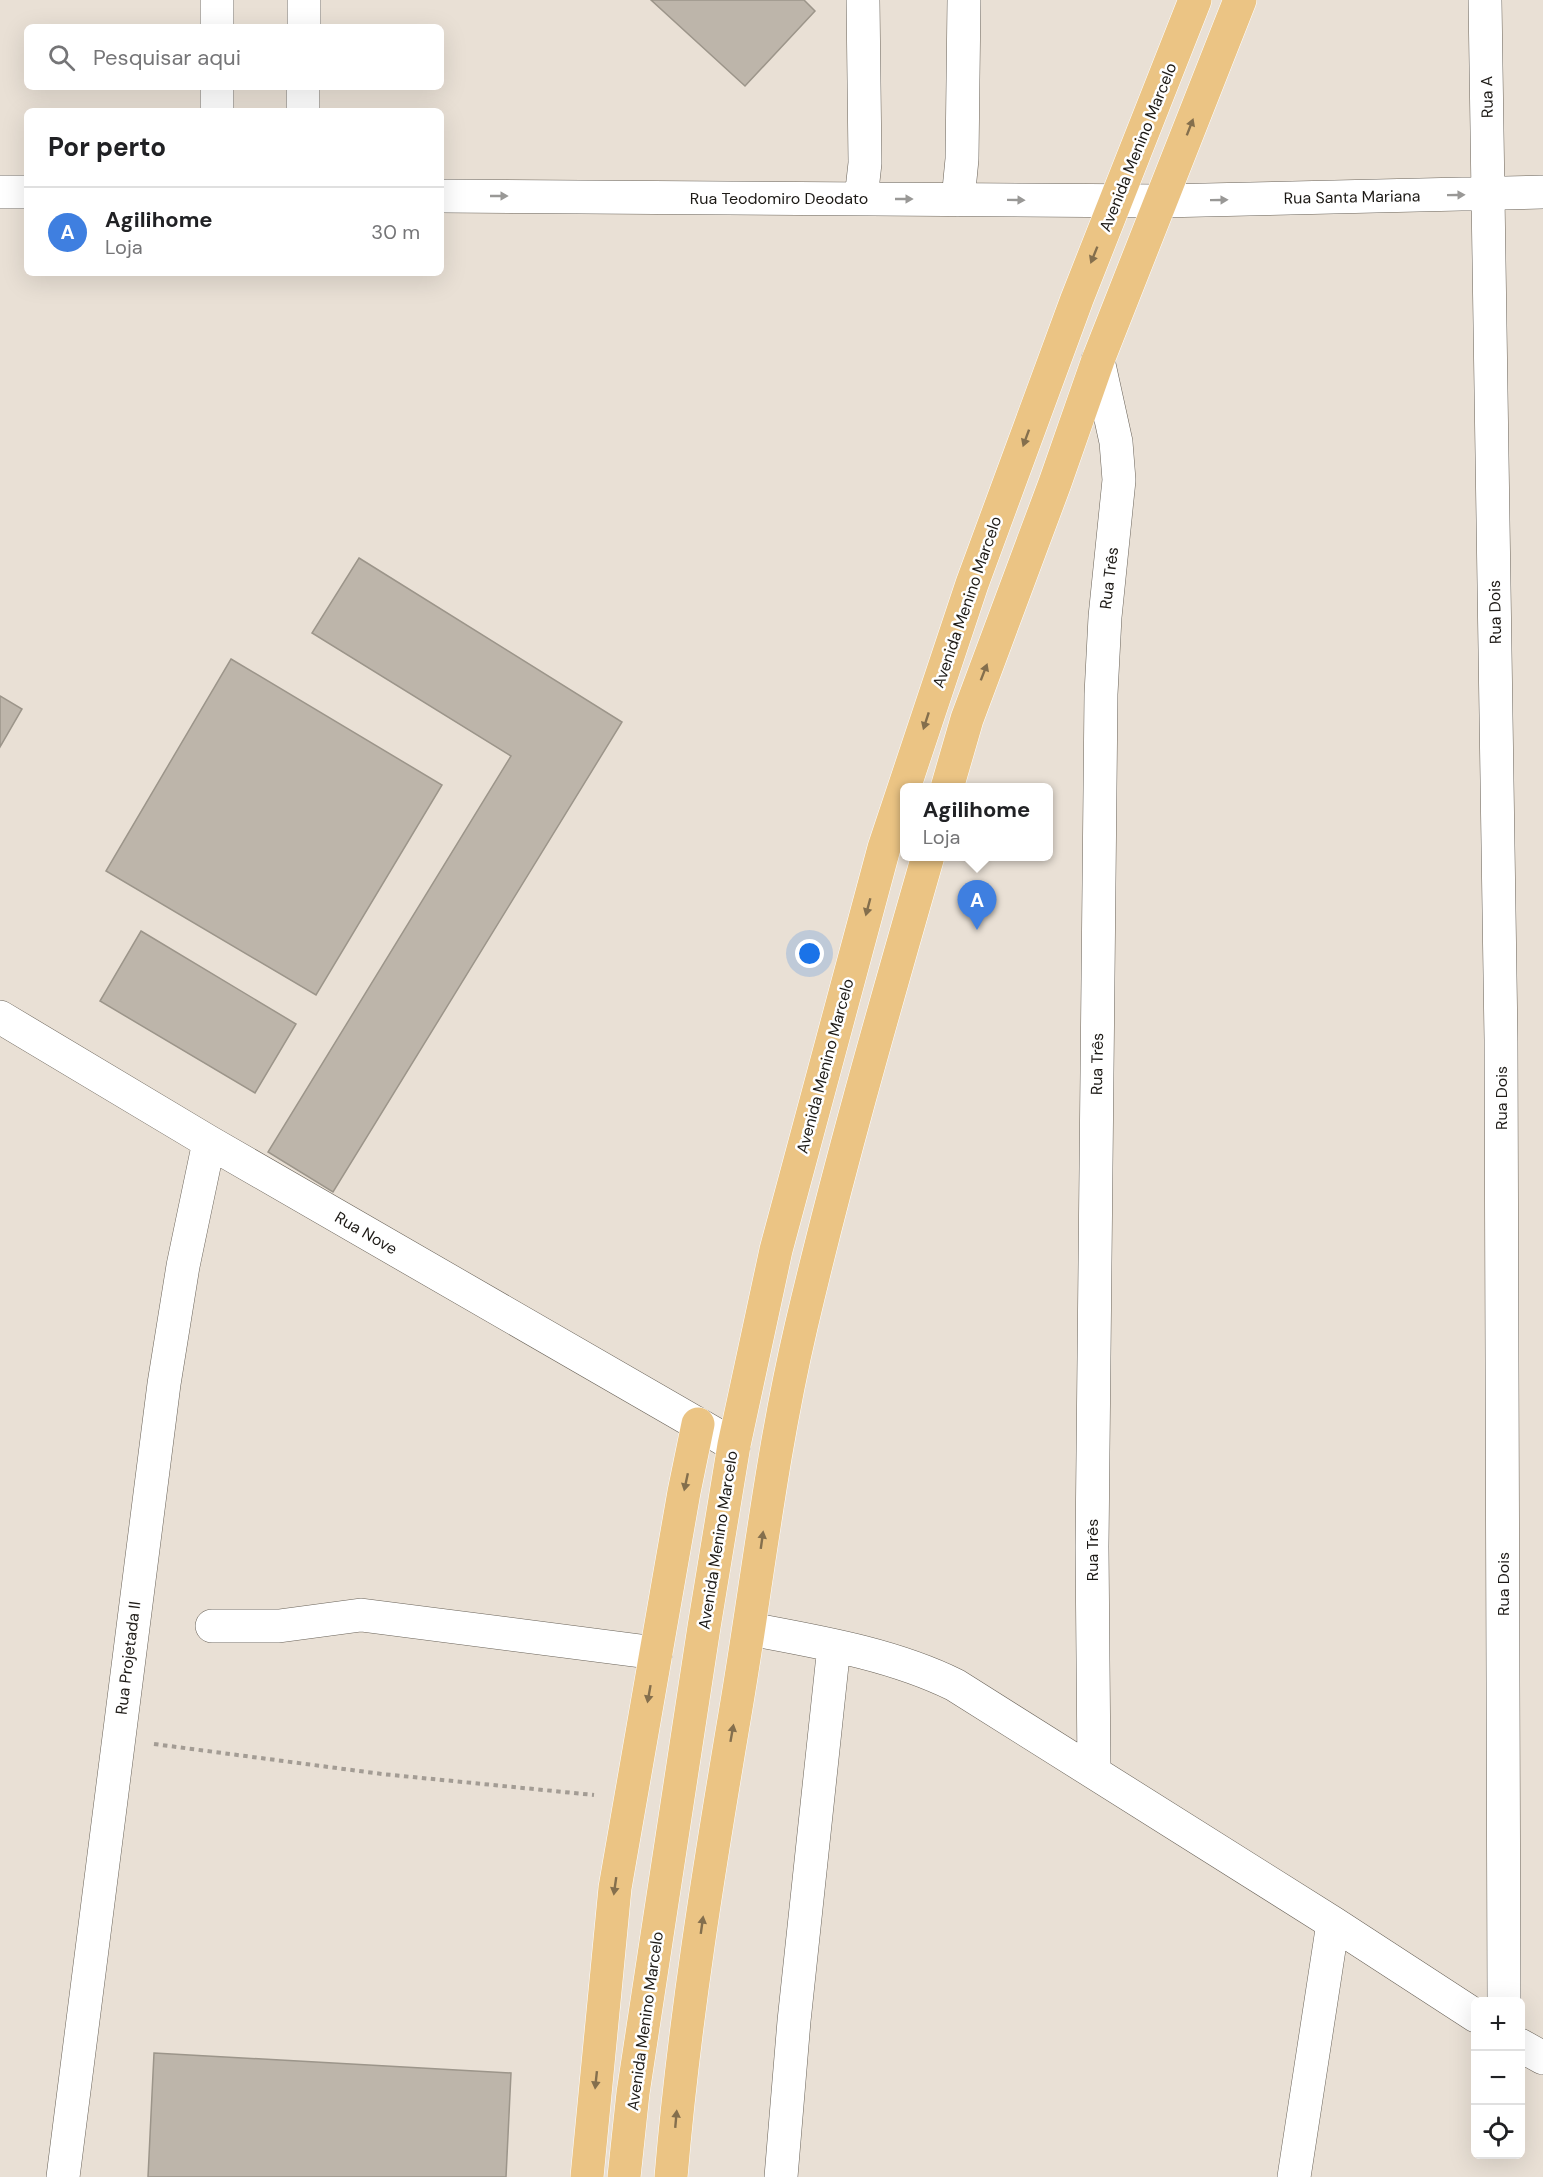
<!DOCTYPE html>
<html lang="pt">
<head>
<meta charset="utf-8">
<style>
	:root { --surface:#fff; --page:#f6f6f6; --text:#202124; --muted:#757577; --line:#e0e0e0; --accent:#0f766e }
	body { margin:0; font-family:"DM Sans",sans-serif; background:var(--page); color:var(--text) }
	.controls { position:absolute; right:18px; bottom:18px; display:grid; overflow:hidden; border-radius:9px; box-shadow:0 6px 24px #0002 }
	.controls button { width:54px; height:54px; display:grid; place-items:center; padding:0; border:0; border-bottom:2px solid var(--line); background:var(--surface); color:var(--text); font:30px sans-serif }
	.you { position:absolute; left:810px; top:954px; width:21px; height:21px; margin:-15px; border:4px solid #fff; border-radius:50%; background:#1a73e8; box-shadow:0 0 0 9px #1a73e833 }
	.badge { display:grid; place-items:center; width:39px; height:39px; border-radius:50%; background:var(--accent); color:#fff; font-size:20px; font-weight:700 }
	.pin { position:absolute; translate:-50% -50px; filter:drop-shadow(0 2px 3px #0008) }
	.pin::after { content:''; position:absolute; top:32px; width:21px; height:18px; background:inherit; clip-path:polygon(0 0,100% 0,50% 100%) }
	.popup { position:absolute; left:900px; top:783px; width:153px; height:78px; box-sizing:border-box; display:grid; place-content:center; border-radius:9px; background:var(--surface); filter:drop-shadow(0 2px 4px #0005); font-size:20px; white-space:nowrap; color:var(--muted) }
	.popup b { font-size:22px; color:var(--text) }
	.popup::after { content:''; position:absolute; left:50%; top:100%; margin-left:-12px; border:12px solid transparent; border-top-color:var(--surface) }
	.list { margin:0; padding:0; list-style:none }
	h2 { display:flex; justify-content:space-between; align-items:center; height:78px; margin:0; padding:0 24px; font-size:26px }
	h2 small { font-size:20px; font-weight:400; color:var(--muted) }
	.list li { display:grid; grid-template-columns:39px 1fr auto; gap:18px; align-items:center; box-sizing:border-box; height:90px; padding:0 24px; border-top:2px solid var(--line) }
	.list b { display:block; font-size:22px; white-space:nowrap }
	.list p { margin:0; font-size:20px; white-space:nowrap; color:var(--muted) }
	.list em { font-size:20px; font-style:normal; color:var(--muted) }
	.icon { flex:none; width:33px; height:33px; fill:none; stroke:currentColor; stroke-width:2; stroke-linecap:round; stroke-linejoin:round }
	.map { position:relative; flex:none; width:1543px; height:2177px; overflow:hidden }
	.search { position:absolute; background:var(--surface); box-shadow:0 6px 24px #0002; left:24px; top:24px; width:420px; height:66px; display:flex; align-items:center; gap:15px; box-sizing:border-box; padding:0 21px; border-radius:9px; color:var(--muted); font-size:22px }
	.panel { position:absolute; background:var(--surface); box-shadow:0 6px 24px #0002; left:24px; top:108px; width:420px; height:168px; border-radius:9px }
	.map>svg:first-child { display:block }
	.building { fill:#bdb5aa; stroke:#9c958a; stroke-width:1.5 }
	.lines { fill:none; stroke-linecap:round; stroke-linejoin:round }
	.minor-casing { stroke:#6a6359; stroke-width:34 }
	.major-casing { stroke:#fff; stroke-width:34 }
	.path { stroke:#a39c94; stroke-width:4; stroke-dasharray:4.5 4.5; stroke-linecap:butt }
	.minor { stroke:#fff; stroke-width:33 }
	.major { stroke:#ebc484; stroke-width:33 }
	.oneway { fill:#846f4d }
	.oneway2 { fill:#999896 }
	.labels { text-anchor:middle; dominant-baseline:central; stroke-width:5; stroke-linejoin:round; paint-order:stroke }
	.street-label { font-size:16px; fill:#1d1a16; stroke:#fff }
</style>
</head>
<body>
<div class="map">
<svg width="1543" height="2177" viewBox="0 0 1543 2177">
	<rect width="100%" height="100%" fill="#e9e0d5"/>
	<path class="building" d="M651 0H804L815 11 745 86Z
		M359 558 622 722 333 1192 268 1152 511 756 312 633Z
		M231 659 442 785 316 995 106 871Z
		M0 696 22 709 0 747Z
		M141 931 296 1024 255 1093 100 1001Z
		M154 2053 511 2073 506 2177H148Z"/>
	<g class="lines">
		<defs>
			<path id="minor" d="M1485 0 1501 1040 1504 2002
				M217 27V0
				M304 27V0
				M217 87V111
				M303 111V87
				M0 192H27
				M441 196 1161 201 1543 192
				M861 199 865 163 863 0
				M958 200 962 159 964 0
				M0 1017 209 1142 734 1445
				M212 1626H279L361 1615 656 1653
				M750 1629C819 1642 892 1654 955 1685L1333 1923 1476 2016
				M1094 1771 1092 1547 1101 694 1105 617 1119 480 1116 442 1098 360
				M1520 2045 1543 2058
				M63 2177 164 1384 183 1266 209 1142
				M781 2177 794 2021 834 1646
				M1294 2177 1333 1923"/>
			<path id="major" d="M947 788 967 719 1055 483 1098 360 1240 0
				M587 2177 615 1888 684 1492 698 1424
				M624 2177 633 2093 704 1627 734 1445 776 1250 884 848 972 584 1077 299 1195 0
				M671 2177C684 2022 709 1868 735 1714 757 1585 771 1455 801 1327 838 1169 883 1013 928 856"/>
		</defs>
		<use href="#minor" class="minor-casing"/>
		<use href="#major" class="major-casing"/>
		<path class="path" d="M154 1744 382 1774 594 1795"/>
		<use href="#minor" class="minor"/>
		<use href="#major" class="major"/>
	</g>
	<defs><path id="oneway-solid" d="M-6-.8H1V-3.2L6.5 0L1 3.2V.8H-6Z" transform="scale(1.5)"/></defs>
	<g class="oneway">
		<use href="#oneway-solid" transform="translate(1190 127) rotate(-69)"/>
		<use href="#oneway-solid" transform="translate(1094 255) rotate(112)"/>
		<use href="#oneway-solid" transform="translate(1026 438) rotate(110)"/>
		<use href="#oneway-solid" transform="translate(984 672) rotate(-69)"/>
		<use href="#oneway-solid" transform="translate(926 721) rotate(108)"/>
		<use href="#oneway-solid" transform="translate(868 907) rotate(105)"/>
		<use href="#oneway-solid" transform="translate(686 1482) rotate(102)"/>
		<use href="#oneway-solid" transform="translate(762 1540) rotate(-82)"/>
		<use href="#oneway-solid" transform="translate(649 1694) rotate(100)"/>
		<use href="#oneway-solid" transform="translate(732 1733) rotate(-80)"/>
		<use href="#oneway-solid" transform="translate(615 1886) rotate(98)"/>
		<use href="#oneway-solid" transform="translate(702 1925) rotate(-82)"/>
		<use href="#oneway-solid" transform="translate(596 2080) rotate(96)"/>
		<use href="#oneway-solid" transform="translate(676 2119) rotate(-85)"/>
	</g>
	<g class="oneway2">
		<use href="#oneway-solid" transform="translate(1456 195) rotate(-1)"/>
		<use href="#oneway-solid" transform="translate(499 196)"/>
		<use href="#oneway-solid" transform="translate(904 199)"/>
		<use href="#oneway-solid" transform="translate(1016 200) rotate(1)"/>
		<use href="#oneway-solid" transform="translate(1219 200) rotate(-1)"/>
	</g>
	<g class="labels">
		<g class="street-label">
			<text transform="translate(1487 97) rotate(-91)">Rua A</text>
			<text transform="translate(1138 147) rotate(-68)">Avenida Menino Marcelo</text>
			<text transform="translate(1352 197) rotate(-1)">Rua Santa Mariana</text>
			<text x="779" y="198">Rua Teodomiro Deodato</text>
			<text transform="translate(1109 578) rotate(-83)">Rua Três</text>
			<text transform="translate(967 602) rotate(-71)">Avenida Menino Marcelo</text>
			<text transform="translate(1495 612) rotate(-91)">Rua Dois</text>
			<text transform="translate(1097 1064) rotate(-89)">Rua Três</text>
			<text transform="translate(825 1066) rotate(-75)">Avenida Menino Marcelo</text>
			<text transform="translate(1501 1098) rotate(-90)">Rua Dois</text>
			<text transform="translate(366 1233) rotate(30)">Rua Nove</text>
			<text transform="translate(718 1540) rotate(-81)">Avenida Menino Marcelo</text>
			<text transform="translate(1092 1550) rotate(-90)">Rua Três</text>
			<text transform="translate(1503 1584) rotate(-90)">Rua Dois</text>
			<text transform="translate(128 1658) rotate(-83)">Rua Projetada II</text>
			<text transform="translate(645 2021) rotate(-82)">Avenida Menino Marcelo</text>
		</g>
	</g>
</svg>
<div class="controls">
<button>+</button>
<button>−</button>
<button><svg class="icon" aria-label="locate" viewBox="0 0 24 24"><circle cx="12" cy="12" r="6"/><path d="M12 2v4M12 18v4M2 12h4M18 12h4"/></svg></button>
</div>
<div class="you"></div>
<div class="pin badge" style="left:977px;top:930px;background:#3f7fe0">A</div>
<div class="popup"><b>Agilihome</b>Loja</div>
<div class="search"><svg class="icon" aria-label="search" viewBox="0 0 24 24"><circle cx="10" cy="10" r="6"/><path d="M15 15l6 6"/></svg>Pesquisar aqui</div>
<section class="panel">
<h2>Por perto<small></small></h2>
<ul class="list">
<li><span class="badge" style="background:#3f7fe0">A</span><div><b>Agilihome</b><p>Loja</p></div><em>30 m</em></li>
</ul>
</section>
</div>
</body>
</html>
